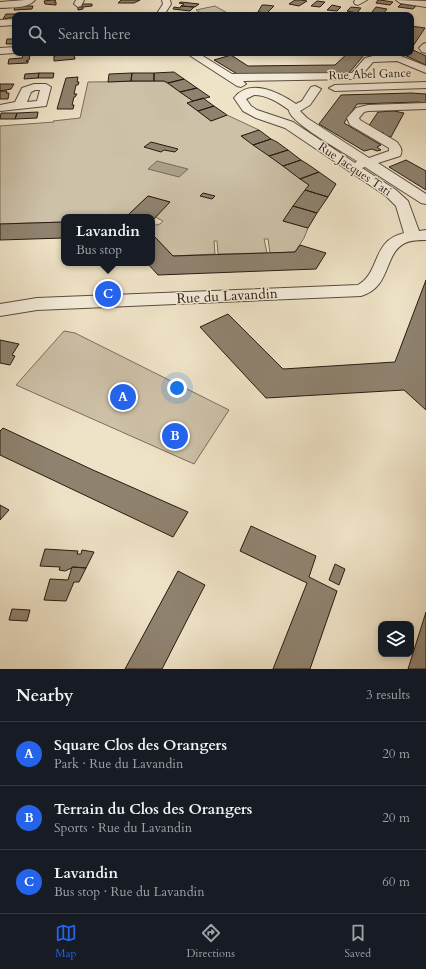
<!DOCTYPE html>
<html lang="en">
<head>
<meta charset="utf-8">
<style>
	:root { --surface:#171b24; --page:#242831; --text:#f1f3f6; --muted:#9ea1a6; --line:#363941; --accent:#2563eb }
	body { margin:0; font-family:Cardo,serif; background:var(--page); color:var(--text) }
	.controls { position:absolute; right:12px; bottom:12px; display:grid; overflow:hidden; border-radius:8px; box-shadow:0 2px 6px #0003 }
	.controls button { width:36px; height:36px; display:grid; place-items:center; padding:0; border:0; border-bottom:1px solid var(--line); background:var(--surface); color:var(--text); font:20px sans-serif }
	.you { position:absolute; left:177px; top:388px; width:14px; height:14px; margin:-10px; border:3px solid #fff; border-radius:50%; background:#1a73e8; box-shadow:0 0 0 6px #1a73e833 }
	.badge { display:grid; place-items:center; width:26px; height:26px; border-radius:50%; background:var(--accent); color:#fff; font-size:13px; font-weight:700 }
	.pin { position:absolute; translate:-50% -50%; border:2px solid #fff; box-shadow:0 1px 4px #0006 }
	.popup { position:absolute; left:61px; top:214px; width:94px; height:52px; box-sizing:border-box; display:grid; place-content:center; border-radius:8px; background:var(--surface); filter:drop-shadow(0 1px 3px #0005); font-size:13px; white-space:nowrap; color:var(--muted) }
	.popup b { font-size:15px; color:var(--text) }
	.popup::after { content:''; position:absolute; left:50%; top:100%; margin-left:-8px; border:8px solid transparent; border-top-color:var(--surface) }
	.list { margin:0; padding:0; list-style:none }
	h2 { display:flex; justify-content:space-between; align-items:center; height:52px; margin:0; padding:0 16px; font-size:17px }
	h2 small { font-size:13px; font-weight:400; color:var(--muted) }
	.list li { display:grid; grid-template-columns:26px 1fr auto; gap:12px; align-items:center; box-sizing:border-box; height:64px; padding:0 16px; border-top:1px solid var(--line) }
	.list b { display:block; font-size:15px; white-space:nowrap }
	.list p { margin:0; font-size:13px; white-space:nowrap; color:var(--muted) }
	.list em { font-size:13px; font-style:normal; color:var(--muted) }
	.icon { flex:none; width:22px; height:22px; fill:none; stroke:currentColor; stroke-width:2; stroke-linecap:round; stroke-linejoin:round }
	.map { position:relative; flex:none; width:426px; height:669px; overflow:hidden }
	.search { position:absolute; background:var(--surface); box-shadow:0 2px 6px #0003; left:12px; right:12px; top:12px; height:44px; display:flex; align-items:center; gap:10px; box-sizing:border-box; padding:0 14px; border-radius:8px; color:var(--muted); font-size:15px }
	.sheet { height:244px; background:var(--surface) }
	nav { display:flex; justify-content:space-around; align-items:center; box-sizing:border-box; height:56px; border-top:1px solid var(--line); background:var(--surface); font-size:11px; color:var(--muted) }
	nav a { display:grid; justify-items:center; gap:2px }
	nav .on { color:var(--accent) }
	.map>svg:first-child { display:block }
	.green { fill:#cdc1a8; stroke:#7a6e5c }
	.water { fill:#ab9f89; stroke:#776a59 }
	.building { fill:#8f8370; stroke:#281a11 }
	.lines { fill:none; stroke-linecap:round; stroke-linejoin:round }
	.minor-casing { stroke:#5a4c3e; stroke-width:2 }
	.minor { fill:#f5eddb; fill-rule:evenodd }
	.labels { text-anchor:middle; dominant-baseline:central; stroke-width:3; stroke-linejoin:round; paint-order:stroke }
	.far-street-label { font-size:12px; fill:#281a11; stroke:#f5eddb }
	.street-label { font-size:14px; fill:#281a11; stroke:#f5eddb }
</style>
</head>
<body>
<div class="map">
<svg width="426" height="669" viewBox="0 0 426 669">
	<rect width="100%" height="100%" fill="#efe3c7"/>
	<filter id="stains"><feTurbulence type="fractalNoise" baseFrequency=".005" numOctaves="4"/><feColorMatrix values="0 0 0 0 .2 0 0 0 0 .09 0 0 0 0 .02 0 0 0 .5 -.17"/></filter>
	<radialGradient id="worn" r=".72"><stop offset=".6" stop-color="#630" stop-opacity="0"/><stop offset="1" stop-color="#630" stop-opacity=".3"/></radialGradient>
	<path class="green" d="M215 6 231 15H204L196 10Z
		M164 81 193 101 187 103 211 121 227 115 259 130 242 136 309 185 283 221 308 228 304 238 295 252 270 253 268 239H264L267 253 218 254 217 241H214L215 254 173 256 152 234V226L160 224 163 221 155 217 170 202 148 196 126 217H64V222L0 224V126L54 122 53 121 80 118 88 82Z
		M64 331 75 333 229 410 194 464 16 385Z"/>
	<path class="water" d="M157 161 188 169 179 177 148 169Z"/>
	<path class="building" d="M52 0H56L54 2H56V5L45 4 44 1Z
		M121 0H140L134 3H118Z
		M295 0H301L307 1 299 6 289 4Z
		M378 0H380L393 2 390 5 376 3Z
		M317 1 325 2 320 7 311 6Z
		M181 2 199 4 195 7 181 6 184 4 179 3Z
		M82 4H92V6L83 7V9L78 10V7H82Z
		M401 4 416 6 413 9 398 7Z
		M262 5H265L274 6 267 13 258 12Z
		M332 5 341 7 337 11 327 10Z
		M15 6H33L32 9 14 10Z
		M181 6 194 7 190 11 173 9 174 7 180 8Z
		M351 7 361 8 357 13 347 11Z
		M376 7 387 9 383 14 372 12Z
		M6 14H16L14 17 3 19Z
		M411 26 425 28 411 49 426 56V65L402 54 364 55 349 73 239 75 214 60 231 55 248 66 335 65 348 53H411Z
		M7 39H15V44H6Z
		M23 55H30L29 60 26 61H28V63L8 64 9 59 22 58Z
		M60 55H74L75 59 54 61V56Z
		M174 72 184 79 168 83 164 81H154V73Z
		M39 73 38 78 24 79 25 74Z
		M39 73H54L53 78H38Z
		M132 73 131 81 108 82 109 74Z
		M132 73H154V81H131Z
		M78 77 77 82H79L78 85H76L74 94H77L75 97H74L72 105H74L73 109H57L66 78Z
		M184 79 197 88 180 92 168 83Z
		M0 84H14L11 89 0 91Z
		M197 88 210 97 193 101 180 92Z
		M0 91H7L6 93H9L8 99H0Z
		M411 93 426 94V103L418 102 357 104 344 123 381 145 377 147 381 150 377 151 372 149 364 151 319 124 341 95Z
		M203 98 214 106 198 111 187 103Z
		M214 106 227 115 211 121 198 111Z
		M394 111 404 113 391 137 382 135 384 133 374 131 368 127 378 112Z
		M38 112 37 118 15 119 17 113Z
		M1 113H17L15 119H0Z
		M259 130 271 139 253 145 241 136Z
		M271 139 277 142 288 150 269 156 253 145Z
		M151 142 178 149 175 152 164 150 161 152 144 147Z
		M288 150 301 160 283 166 269 156Z
		M301 160 309 165 319 172 300 179 283 166Z
		M406 160 426 171V190L389 167Z
		M319 172 336 184 328 197 305 190 309 185 300 179Z
		M305 190 328 197 317 213 293 206Z
		M203 193 215 196 212 199 200 196Z
		M148 196 170 202 152 221V217H126Z
		M293 206 317 213 308 228 283 221Z
		M64 222V238L0 240V224Z
		M152 234 173 256 295 252 300 245 326 253 316 269 158 275 147 263H152Z
		M426 280V410L404 390 266 398 200 327 228 314 283 369 395 362Z
		M0 340 19 344 12 355 15 356 10 365 0 363Z
		M3 428 93 470 188 512 173 537 0 455V431Z
		M0 505 9 510 0 520Z
		M251 526 316 556 309 577 337 591 310 669H273L307 583 240 551Z
		M45 549 78 551 77 554H81L82 550 94 552 86 568 74 567 65 571 59 570 60 567 40 566Z
		M335 564 345 569 339 585 329 580Z
		M72 567 86 568 79 582H74L66 601 44 600 50 579 68 580Z
		M178 571 205 585 162 669H125Z
		M12 609 30 610 27 621 9 620Z
		M426 612V669H408Z"/>
	<g class="lines">
		<defs>
			<path id="minor" d="M25 0H35C27 9 11 7 0 8V2Z
				M76 0H84L81 6 78 7 74 4Z
				M162 0H170L171 4 164 15H156L163 4Z
				M355 0H367L358 5 355 4 354 2Z
				M396 0 426 1V7L400 3Z
				M15 19V25L0 26V20Z
				M426 43V53L422 52 419 48 423 44Z
				M15 47V53L0 54V48Z
				M186 53H198L232 74 352 73 365 58 373 56 398 55 426 66V73L397 61 373 62 360 77 353 79 243 81 246 84 241 87 237 86Z
				M426 82V88L335 91 329 88 335 85Z
				M34 84H46L51 87 46 106 0 111V105L15 102 22 88ZM35 90H40L37 101 27 102 31 92Z
				M315 86 321 89 310 105 300 111 307 118 369 158 386 152 389 151V148L350 125 347 118 356 108 368 105 426 103V109L368 111 364 112 359 118 360 120 397 142C401 147 403 151 400 156L378 163 426 194V204L421 203 365 167 362 168 396 190 408 201 419 231 426 230V240C419 240 411 240 405 243 383 254 392 287 361 296L37 310 0 316V304L37 298 358 285C381 272 371 241 404 233L396 206 386 196 285 128 256 118 243 111 234 98C250 77 280 93 296 104L302 101 311 87ZM254 95C267 95 278 102 289 110 289 122 345 153 357 161L355 163 293 122 257 110 251 106 246 99Z"/>
		</defs>
		<use href="#minor" class="minor-casing"/>
		<use href="#minor" class="minor"/>
	</g>
	<g class="labels">
		<g class="far-street-label">
			<text transform="translate(370 74) rotate(-2)">Rue Abel Gance</text>
			<text transform="translate(355 169) rotate(34)">Rue Jacques Tati</text>
		</g>
		<g class="street-label">
			<text transform="translate(227 296) rotate(-3)">Rue du Lavandin</text>
		</g>
	</g>
	<rect width="100%" height="100%" filter="url(#stains)"/>
	<rect width="100%" height="100%" fill="url(#worn)"/>
</svg>
<div class="controls">
<button><svg class="icon" aria-label="layers" viewBox="0 0 24 24"><path d="M12 4l9 5-9 5-9-5zM3 14l9 5 9-5"/></svg></button>
</div>
<div class="you"></div>
<div class="pin badge" style="left:123px;top:397px">A</div>
<div class="pin badge" style="left:175px;top:436px">B</div>
<div class="pin badge" style="left:108px;top:294px">C</div>
<div class="popup"><b>Lavandin</b>Bus stop</div>
<div class="search"><svg class="icon" aria-label="search" viewBox="0 0 24 24"><circle cx="10" cy="10" r="6"/><path d="M15 15l6 6"/></svg>Search here</div>
</div>
<section class="sheet">
<h2>Nearby<small>3 results</small></h2>
<ul class="list">
<li><span class="badge">A</span><div><b>Square Clos des Orangers</b><p>Park · Rue du Lavandin</p></div><em>20 m</em></li>
<li><span class="badge">B</span><div><b>Terrain du Clos des Orangers</b><p>Sports · Rue du Lavandin</p></div><em>20 m</em></li>
<li><span class="badge">C</span><div><b>Lavandin</b><p>Bus stop · Rue du Lavandin</p></div><em>60 m</em></li>
</ul>
</section>
<nav>
<a class="on"><svg class="icon" aria-label="map" viewBox="0 0 24 24"><path d="M3 6l6-2 6 2 6-2v14l-6 2-6-2-6 2zM9 4v14M15 6v14"/></svg>Map</a>
<a><svg class="icon" aria-label="directions" viewBox="0 0 24 24"><path d="M12 3l9 9-9 9-9-9zM9 14v-3h6M13 9l2 2-2 2"/></svg>Directions</a>
<a><svg class="icon" aria-label="saved" viewBox="0 0 24 24"><path d="M7 4h10v16l-5-4-5 4z"/></svg>Saved</a>
</nav>
</body>
</html>
